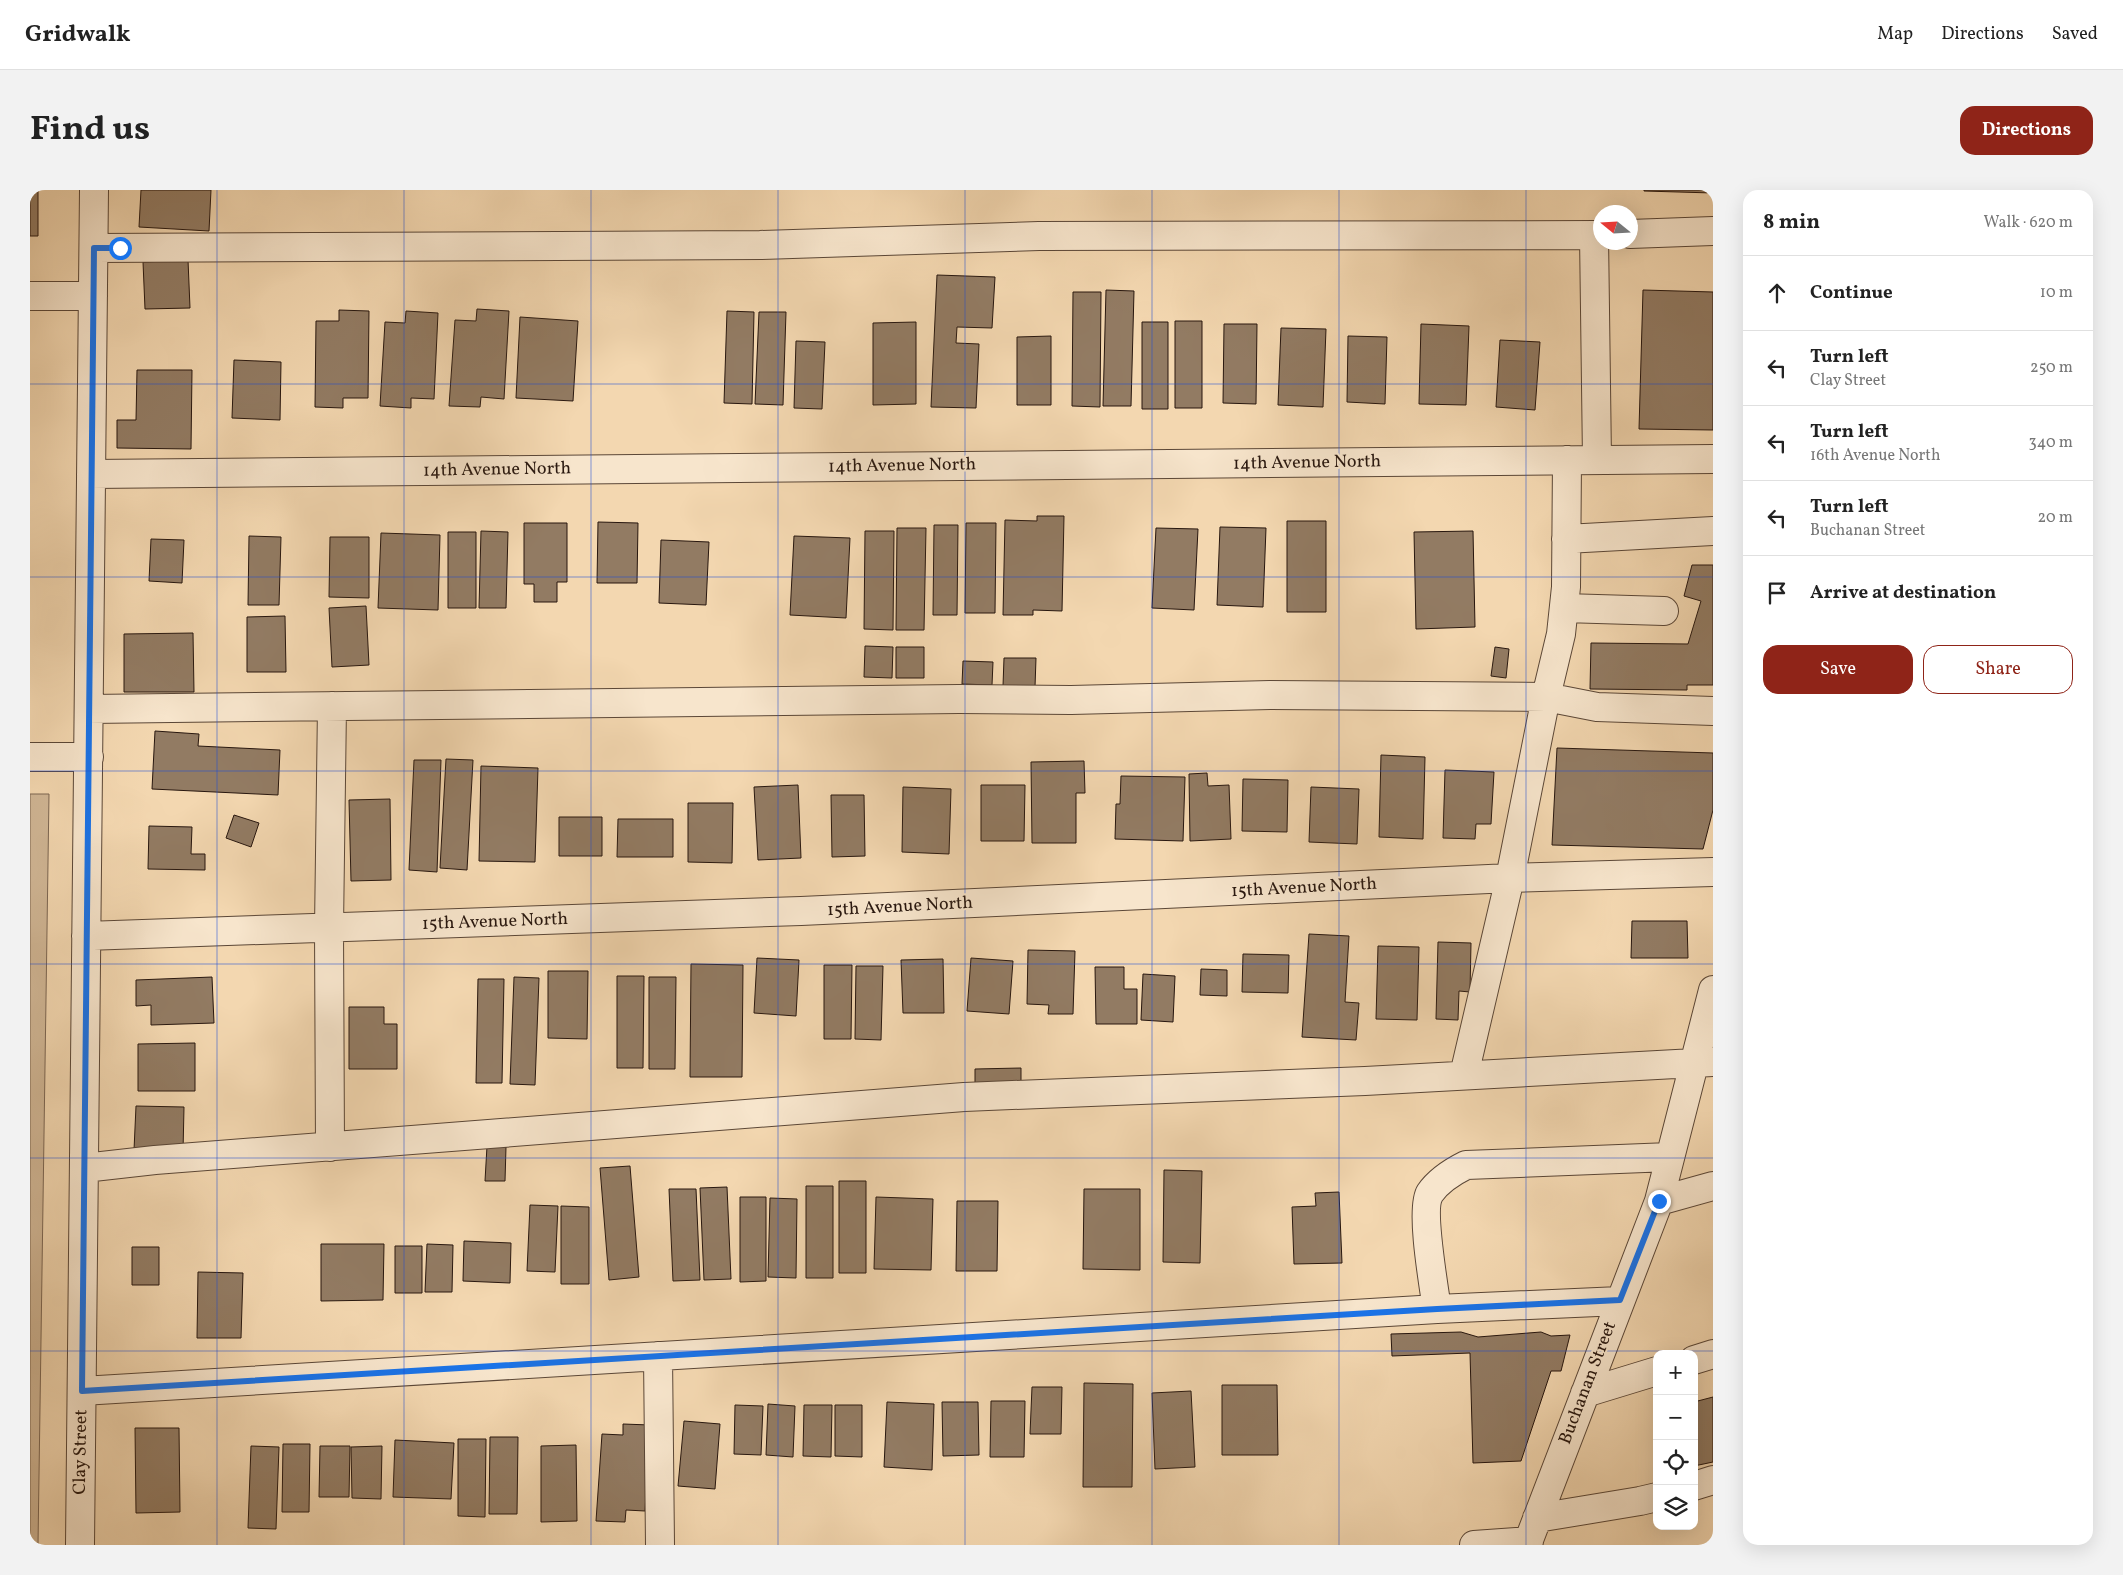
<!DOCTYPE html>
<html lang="en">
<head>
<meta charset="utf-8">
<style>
	:root { --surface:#fff; --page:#f2f2f2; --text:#222; --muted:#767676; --line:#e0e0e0; --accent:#8f2418 }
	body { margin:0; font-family:Vollkorn,serif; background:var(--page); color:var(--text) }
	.controls { position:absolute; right:15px; bottom:15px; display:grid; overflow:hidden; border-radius:10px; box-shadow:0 5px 20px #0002 }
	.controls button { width:45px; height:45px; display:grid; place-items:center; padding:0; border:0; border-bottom:1px solid var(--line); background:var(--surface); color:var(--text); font:25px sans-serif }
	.compass { position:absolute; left:1563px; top:15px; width:45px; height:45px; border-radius:50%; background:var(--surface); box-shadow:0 5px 20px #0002; rotate:288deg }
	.stop { position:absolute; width:15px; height:15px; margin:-11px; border:4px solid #1a73e8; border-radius:50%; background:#fff }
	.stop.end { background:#1a73e8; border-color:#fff; box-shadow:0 1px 5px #0008 }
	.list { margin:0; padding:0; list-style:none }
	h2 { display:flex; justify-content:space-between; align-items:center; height:65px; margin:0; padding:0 20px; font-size:21px }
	h2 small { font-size:16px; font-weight:400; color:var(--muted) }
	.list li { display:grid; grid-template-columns:32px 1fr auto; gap:15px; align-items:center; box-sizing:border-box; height:75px; padding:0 20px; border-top:1px solid var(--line) }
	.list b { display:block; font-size:19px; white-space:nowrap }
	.list p { margin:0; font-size:16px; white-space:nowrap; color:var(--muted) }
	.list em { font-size:16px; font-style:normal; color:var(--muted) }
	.actions { display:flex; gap:10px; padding:15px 20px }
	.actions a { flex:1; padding:11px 0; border:1px solid var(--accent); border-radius:15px; text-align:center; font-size:18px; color:var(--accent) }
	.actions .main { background:var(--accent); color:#fff }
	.icon { flex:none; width:28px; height:28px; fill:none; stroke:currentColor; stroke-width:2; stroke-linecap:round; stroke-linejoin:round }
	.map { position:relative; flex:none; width:1683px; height:1355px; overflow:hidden; border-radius:15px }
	header { display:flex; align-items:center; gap:30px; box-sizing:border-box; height:70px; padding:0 25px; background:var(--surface); border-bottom:1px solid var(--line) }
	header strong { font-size:24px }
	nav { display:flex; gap:28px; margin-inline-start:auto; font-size:18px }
	.intro { display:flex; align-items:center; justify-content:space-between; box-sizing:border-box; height:120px; padding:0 30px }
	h1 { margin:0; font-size:35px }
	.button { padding:12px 22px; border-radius:15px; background:var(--accent); color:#fff; font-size:18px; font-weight:700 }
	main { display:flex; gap:30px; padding:0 30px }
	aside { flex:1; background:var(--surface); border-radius:15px; box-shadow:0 5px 20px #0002 }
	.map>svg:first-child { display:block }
	.green { fill:#d0b695; stroke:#7c6652 }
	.building { fill:#927b63; stroke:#28170f }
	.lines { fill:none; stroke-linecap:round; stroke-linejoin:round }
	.minor-casing { stroke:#5b4737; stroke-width:30 }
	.minor { stroke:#f7e5cc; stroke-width:28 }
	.route { stroke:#1a73e8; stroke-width:6 }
	.grid { fill:none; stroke:#1d4ed8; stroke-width:1; stroke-opacity:0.55 }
	.labels { text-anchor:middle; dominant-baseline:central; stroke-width:4; stroke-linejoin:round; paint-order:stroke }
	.street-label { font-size:18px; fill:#28170f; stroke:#f7e5cc }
</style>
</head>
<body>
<header>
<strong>Gridwalk</strong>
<nav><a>Map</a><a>Directions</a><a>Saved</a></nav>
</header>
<div class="intro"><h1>Find us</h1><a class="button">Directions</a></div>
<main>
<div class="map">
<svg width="1683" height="1355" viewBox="0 0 1683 1355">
	<rect width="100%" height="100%" fill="#f3d7b0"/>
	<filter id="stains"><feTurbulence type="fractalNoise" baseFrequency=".004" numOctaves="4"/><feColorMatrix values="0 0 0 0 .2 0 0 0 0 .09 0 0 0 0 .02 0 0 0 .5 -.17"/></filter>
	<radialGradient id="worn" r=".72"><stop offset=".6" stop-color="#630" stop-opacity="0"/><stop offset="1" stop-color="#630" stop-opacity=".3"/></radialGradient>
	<path class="green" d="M0 604H19L8 1355H0Z"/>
	<path class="building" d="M0 0H8V46H0Z
		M111 0H181L179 41 109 37Z
		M1683 0V3L1614 1V0Z
		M158 70 160 118 115 119 113 72Z
		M907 85 965 87 962 138 927 137 926 153 949 154 946 218 901 217Z
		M1076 100 1104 101 1101 216H1073Z
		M1613 100 1683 102V240L1609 239Z
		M1043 102H1071L1070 217 1042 216Z
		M447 119 479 121 474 209 451 207 450 217 419 216 425 130 446 131Z
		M309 120 339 121 338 208H313V218L285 217 286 131H309Z
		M376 121 408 123 404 209 381 208V218L350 216 355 132 375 133Z
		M697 121 724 122 722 214 694 213Z
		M729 122H756L753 215 725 214Z
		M490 127 548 131 543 211 486 208Z
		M1145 131H1172V218H1145Z
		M886 132V214L843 215V133Z
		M1112 132H1138V219H1112Z
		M1194 134H1227L1226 214 1193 213Z
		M1391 134 1439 136 1436 215 1389 214Z
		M1251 138 1296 139 1293 217 1248 215Z
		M1021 146V215H987V147Z
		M1318 146 1357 147 1355 214 1317 212Z
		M1470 150 1510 152 1505 220 1466 217Z
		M766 151 795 152 792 219 764 218Z
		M204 170 251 172 250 230 202 228Z
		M107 180H162L161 259 87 258V230H106Z
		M1007 326H1034L1032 421 1003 420V425H973L975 330 1007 331Z
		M1257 331H1296V422H1257Z
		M568 332 608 333 607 393H567Z
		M494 333H537V392H527V412H504V394H494Z
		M936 333H966L965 423H935Z
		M904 335H928L927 425H903Z
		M1190 337 1236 338 1233 417 1187 415Z
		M867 338H896L894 440H866Z
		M1126 338 1168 339 1164 420 1122 418Z
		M451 341 478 342 476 418H449Z
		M835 341H864L863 440 834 439Z
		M1443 341 1445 437 1386 439 1384 342Z
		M418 342H446V418H418Z
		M351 343 410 345 408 420 348 418Z
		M219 346 251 347 249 415H218Z
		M764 346 820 348 816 428 760 425Z
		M300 347H339V408L299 407Z
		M121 349 154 350 152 393 119 391Z
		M631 350 679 352 676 415 629 413Z
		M1662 375H1683V495H1657V500L1560 499 1561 453 1658 454 1671 411 1654 406Z
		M336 416 339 475 302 477 299 418Z
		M255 426 256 482H217V427Z
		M163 443 164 502H94V444Z
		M835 456 863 457 862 488 834 487Z
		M866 457H894V488H866Z
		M1465 457 1479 459 1476 488 1461 486Z
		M974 468H1006L1005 497 973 496Z
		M933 471 963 472 962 495 932 494Z
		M125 541 169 544 168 556 250 560 248 605 122 599Z
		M1527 558 1683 563V620L1673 659 1522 655Z
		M1351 565 1395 567 1393 649 1349 647Z
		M416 569 443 570 437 680 410 678Z
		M384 570H411L407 682 379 680Z
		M1054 571 1055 603H1046V653H1002L1001 572Z
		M451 576 508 578 505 672 449 671Z
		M1415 580 1464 582 1461 634H1446L1445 649 1413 648Z
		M1177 583 1178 596 1199 595 1201 649 1160 651 1159 584Z
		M1091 586 1155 587 1153 651 1085 649 1086 614H1090Z
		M1213 589 1258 590 1257 642 1212 641Z
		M768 595 771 668 728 670 724 597Z
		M951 595H995L994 651H951Z
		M873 597 921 599 919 664 872 662Z
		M1281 597 1329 599 1327 654 1279 652Z
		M801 605H834L835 666 802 667Z
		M360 609 361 690 321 691 319 610Z
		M658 613H703L702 673 658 672Z
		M204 625 229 633 221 657 196 648Z
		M529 627H572V666H529Z
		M588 629H643V667H587Z
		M119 636 162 637 161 664H175V680L118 679Z
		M1602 731H1657L1658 768H1601Z
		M1279 744 1319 746 1315 812 1329 813 1326 850 1272 847Z
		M1408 752 1441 753 1440 802 1429 801 1428 830 1406 829Z
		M1348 756 1389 757 1387 830 1346 829Z
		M998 760 1045 761 1043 824H1018L1019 815 997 814Z
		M1213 764 1259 765 1258 803 1212 802Z
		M727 768 769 770 766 826 724 823Z
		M941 768 983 771 979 824 937 821Z
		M913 769 914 823H873L871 770Z
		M661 774 713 775 712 887H660Z
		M794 775H822L821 849H794Z
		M826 776H853L851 850 825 849Z
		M1065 777H1094V799H1107V834H1066Z
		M1171 779 1197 780V806L1170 805Z
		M518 781H558L557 849 518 848Z
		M1113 784 1145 786 1143 832 1111 830Z
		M587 786H614L613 878H587Z
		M182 787 184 833 121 835V815L106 816V790Z
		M484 787 509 788 505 895 480 894Z
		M619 787H646L645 879H619Z
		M448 789H474L472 893H446Z
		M319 817H354V834H367V879H319Z
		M165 853V901H108V854Z
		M991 878V900H945V879Z
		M106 916 154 917 153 962 104 960Z
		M457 956 476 957 475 991H455Z
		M600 976 609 1087 579 1090 570 978Z
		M1134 980 1172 981 1170 1073 1133 1072Z
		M809 991H836V1083H809Z
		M776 996H803V1088H776Z
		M697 997 701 1089 674 1090 670 998Z
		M639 999H666L670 1090 643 1091Z
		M1054 999H1110V1080L1053 1079Z
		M1309 1002 1312 1073 1264 1074 1262 1017 1286 1016 1285 1003Z
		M710 1007H736V1091L710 1092Z
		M846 1007 903 1009 901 1080 844 1079Z
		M740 1008 767 1009 766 1088 738 1087Z
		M927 1011H968L967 1081H926Z
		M500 1015 528 1016 525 1082 497 1081Z
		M531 1016 559 1017V1094H531Z
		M434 1051 481 1053 480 1093 433 1091Z
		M291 1054H354L353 1110 291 1111Z
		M397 1054 423 1055 422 1102H395Z
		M365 1056H392V1103H365Z
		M102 1057H129V1095H102Z
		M168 1082 213 1083 211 1148H167Z
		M1431 1142 1448 1147 1511 1142 1521 1146 1540 1145 1531 1181H1521L1491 1271 1443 1273 1440 1163 1362 1166 1361 1144Z
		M1054 1193 1103 1194 1102 1297H1053Z
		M1192 1195H1247L1248 1265H1192Z
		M1002 1197H1032L1031 1244H1000Z
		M1161 1201 1165 1277 1125 1279 1122 1203Z
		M1683 1207V1272L1664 1276V1212Z
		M961 1211H995L994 1267H960Z
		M857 1212 904 1214 902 1280 854 1277Z
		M912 1212H948L949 1265 913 1266Z
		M738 1214 765 1216 763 1267 736 1265Z
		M705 1215 733 1216 731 1265 704 1264Z
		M774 1215H802L801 1267 773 1266Z
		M805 1215H832V1267L805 1266Z
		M654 1231 690 1234 685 1299 648 1296Z
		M593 1234 620 1235 615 1321 596 1320 595 1332 566 1331 572 1244 593 1245Z
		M105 1238H149L150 1322 106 1323Z
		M460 1247H488L487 1324H459Z
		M428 1249H456L455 1327 428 1326Z
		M365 1250 424 1253 421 1309 363 1307Z
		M253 1254H280L279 1322H252Z
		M546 1255 547 1331 511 1332V1256Z
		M221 1256 249 1257 246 1339 218 1338Z
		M290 1256H320L319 1307H289Z
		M352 1256 351 1309 322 1308 321 1257Z"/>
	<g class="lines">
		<defs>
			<path id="minor" d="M1600 44 1683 41
				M1564 45 1567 270
				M64 58 730 55 1009 46 1570 45
				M0 106H63
				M61 284 1683 269
				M1536 349 1683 341
				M1534 418 1634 421
				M59 519 929 509 1041 510 1240 505 1516 507 1567 517 1683 521
				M0 567H59
				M56 746 771 721 1480 688 1683 682
				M1434 885 1480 688 1516 507 1531 444 1536 397 1537 270
				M300 957 299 738 302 516
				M54 978 125 970 934 907 1335 891 1683 872
				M1629 1011 1683 996
				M1407 1119C1404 1098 1390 1018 1400 1003 1409 990 1422 982 1436 975L1640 967
				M628 1166 630 1355
				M1664 1170 1683 1164
				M52 1201 1407 1119 1590 1111
				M1555 1203 1627 1181
				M1664 1296 1683 1290
				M1507 1328 1610 1311 1627 1307
				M50 1355 64 0
				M1444 1355 1499 1351
				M1497 1355 1629 1011 1683 800"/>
		</defs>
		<use href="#minor" class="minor-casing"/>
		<use href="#minor" class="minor"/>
	</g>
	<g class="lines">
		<path class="route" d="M90 58H64L52 1201 1407 1119 1590 1110 1629 1011"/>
	</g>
	<path class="grid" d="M187 0V1355M374 0V1355M561 0V1355M748 0V1355M935 0V1355M1122 0V1355M1309 0V1355M1496 0V1355M0 194H1683M0 387H1683M0 581H1683M0 774H1683M0 968H1683M0 1161H1683"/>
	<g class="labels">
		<g class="street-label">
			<text transform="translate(1277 273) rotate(-1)">14th Avenue North</text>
			<text transform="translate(872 276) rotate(-1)">14th Avenue North</text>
			<text transform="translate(467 280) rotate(-1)">14th Avenue North</text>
			<text transform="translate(1274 698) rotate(-3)">15th Avenue North</text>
			<text transform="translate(870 717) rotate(-3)">15th Avenue North</text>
			<text transform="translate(465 732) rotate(-2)">15th Avenue North</text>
			<text transform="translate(1558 1193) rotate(-69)">Buchanan Street</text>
			<text transform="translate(51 1262) rotate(-89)">Clay Street</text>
		</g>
	</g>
	<rect width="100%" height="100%" filter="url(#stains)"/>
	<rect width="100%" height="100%" fill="url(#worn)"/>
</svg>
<div class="controls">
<button>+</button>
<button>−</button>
<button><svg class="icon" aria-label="locate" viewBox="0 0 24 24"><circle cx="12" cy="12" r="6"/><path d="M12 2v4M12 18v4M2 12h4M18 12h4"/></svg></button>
<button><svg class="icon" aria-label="layers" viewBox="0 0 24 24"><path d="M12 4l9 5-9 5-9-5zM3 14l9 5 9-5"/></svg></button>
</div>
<svg class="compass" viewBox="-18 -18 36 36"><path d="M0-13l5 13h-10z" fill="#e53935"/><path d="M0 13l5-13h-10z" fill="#767676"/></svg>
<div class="stop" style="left:90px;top:58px"></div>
<div class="stop end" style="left:1629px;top:1011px"></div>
</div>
<aside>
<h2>8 min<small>Walk · 620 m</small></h2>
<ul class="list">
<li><svg class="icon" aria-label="ahead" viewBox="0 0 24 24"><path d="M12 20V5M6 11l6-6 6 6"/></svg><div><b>Continue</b></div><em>10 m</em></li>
<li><svg class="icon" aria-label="left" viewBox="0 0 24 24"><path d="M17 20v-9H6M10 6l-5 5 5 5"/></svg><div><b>Turn left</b><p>Clay Street</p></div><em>250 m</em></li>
<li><svg class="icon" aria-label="left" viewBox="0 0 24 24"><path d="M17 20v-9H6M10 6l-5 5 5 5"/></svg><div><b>Turn left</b><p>16th Avenue North</p></div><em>340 m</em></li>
<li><svg class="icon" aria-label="left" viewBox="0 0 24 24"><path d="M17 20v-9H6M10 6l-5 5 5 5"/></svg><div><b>Turn left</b><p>Buchanan Street</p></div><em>20 m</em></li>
<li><svg class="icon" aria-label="arrive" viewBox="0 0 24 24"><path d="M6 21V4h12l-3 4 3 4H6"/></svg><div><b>Arrive at destination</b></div></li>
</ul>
<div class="actions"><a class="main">Save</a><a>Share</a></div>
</aside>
</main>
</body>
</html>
